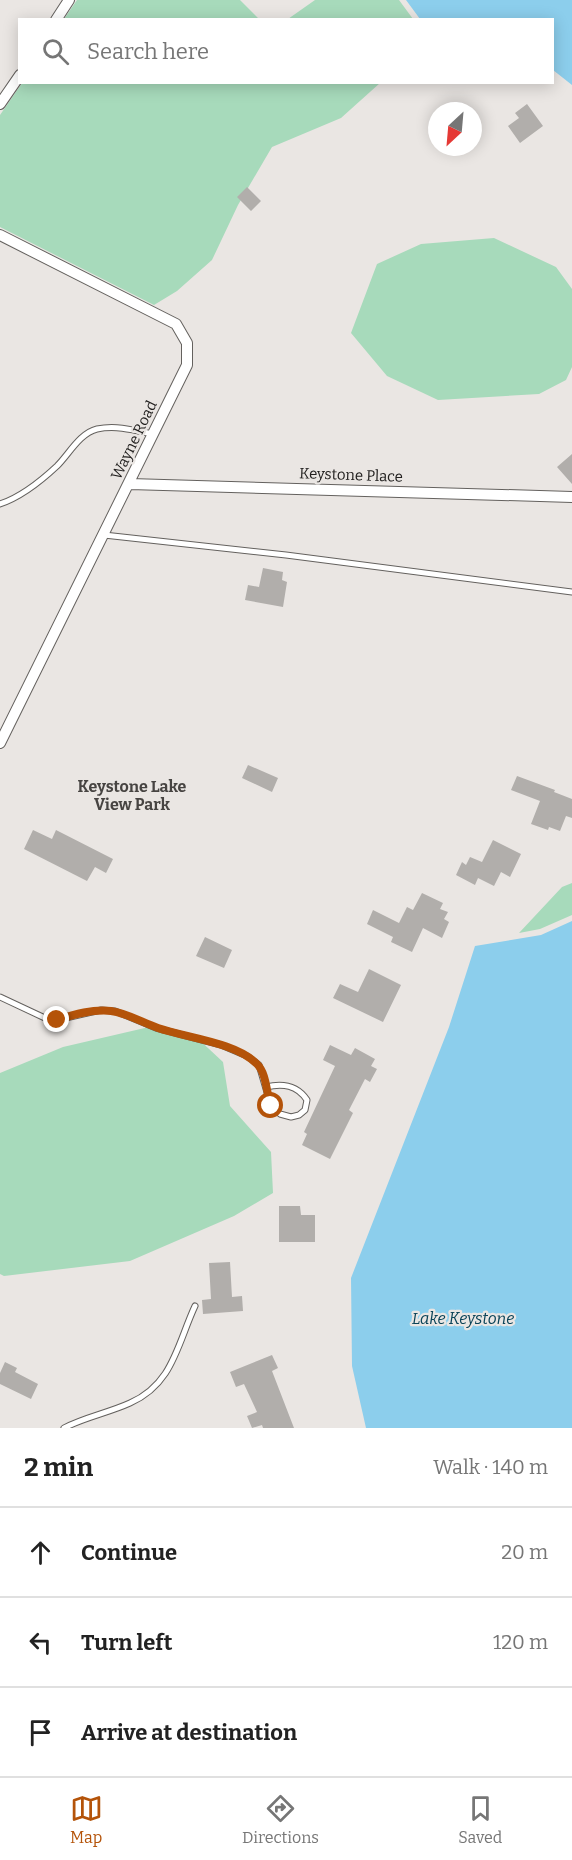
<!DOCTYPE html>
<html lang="en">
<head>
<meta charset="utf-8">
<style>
	:root { --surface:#fff; --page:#f6f6f6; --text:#222; --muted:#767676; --line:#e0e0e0; --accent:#b45309 }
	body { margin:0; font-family:Bitter,serif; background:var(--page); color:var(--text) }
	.compass { position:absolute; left:428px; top:102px; width:54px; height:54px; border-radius:50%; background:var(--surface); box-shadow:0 3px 15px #0003; rotate:206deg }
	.stop { position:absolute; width:18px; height:18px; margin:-14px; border:4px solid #b45309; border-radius:50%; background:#fff }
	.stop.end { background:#b45309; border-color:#fff; box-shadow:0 2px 6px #0008 }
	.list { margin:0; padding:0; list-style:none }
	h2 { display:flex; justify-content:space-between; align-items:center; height:78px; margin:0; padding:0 24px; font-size:26px }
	h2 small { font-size:20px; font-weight:400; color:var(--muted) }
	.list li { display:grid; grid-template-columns:39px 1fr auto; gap:18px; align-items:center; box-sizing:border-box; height:90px; padding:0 24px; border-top:2px solid var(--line) }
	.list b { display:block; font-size:22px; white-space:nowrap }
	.list em { font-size:20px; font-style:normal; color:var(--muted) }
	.icon { flex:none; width:33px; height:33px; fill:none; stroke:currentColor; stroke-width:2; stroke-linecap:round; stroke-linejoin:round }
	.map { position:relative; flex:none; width:572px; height:1428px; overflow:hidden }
	.search { position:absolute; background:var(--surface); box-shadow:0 3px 15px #0003; left:18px; right:18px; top:18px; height:66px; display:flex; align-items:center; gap:15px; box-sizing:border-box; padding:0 21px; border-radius:0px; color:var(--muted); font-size:22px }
	.sheet { height:348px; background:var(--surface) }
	nav { display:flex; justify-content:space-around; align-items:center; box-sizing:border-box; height:84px; border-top:2px solid var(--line); background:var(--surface); font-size:16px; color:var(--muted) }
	nav a { display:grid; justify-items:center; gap:3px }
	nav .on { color:var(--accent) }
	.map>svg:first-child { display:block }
	.green { fill:#a7dabb }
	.water { fill:#8cceec }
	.building { fill:#b1aeab }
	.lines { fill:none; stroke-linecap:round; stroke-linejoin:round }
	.lane-casing { stroke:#64615e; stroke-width:7 }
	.street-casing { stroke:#64615e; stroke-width:12 }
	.lane { stroke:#fff; stroke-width:5 }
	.street { stroke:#fff; stroke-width:10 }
	.route { stroke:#b45309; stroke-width:8 }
	.labels { text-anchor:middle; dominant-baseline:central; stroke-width:4.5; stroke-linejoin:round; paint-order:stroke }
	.street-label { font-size:15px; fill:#22201f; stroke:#eae6e3 }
	.neighbourhood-label { font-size:16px; font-weight:bold; fill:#474442; stroke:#eae6e3 }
	.water-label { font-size:16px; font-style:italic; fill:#0a4358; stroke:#eae6e3 }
</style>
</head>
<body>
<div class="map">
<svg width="572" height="1428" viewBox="0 0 572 1428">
	<rect width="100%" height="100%" fill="#eae6e3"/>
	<path class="green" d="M77 0H240L259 19H64Z
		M315 0H399L413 19H288Z
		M22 83H380L341 118 272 147 238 205 212 260 177 291 154 305 0 227V115Z
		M494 238 556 267 572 289V367L566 380 539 394 438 400 387 376 351 333 377 264 421 244Z
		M572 883V915L540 929 519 933 562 887Z
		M149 1027 194 1035 223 1062 230 1106 271 1152 273 1193 234 1216 130 1261 4 1276 0 1274V1073L63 1047Z"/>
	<path class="water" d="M406 0H572V85L553 70 552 20 420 19Z
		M572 921V1428H366L352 1366 351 1278 449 1027 475 946 541 935Z"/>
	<path class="building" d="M527 104 543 126 520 143 508 126 519 118 515 113Z
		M247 187 261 201 251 211 237 197Z
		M572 454V484L557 467Z
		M263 568 283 572 282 580 287 582 283 607 245 600 248 585 259 587Z
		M248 765 278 778 272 792 242 778Z
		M517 776 555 790 554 792 572 799V818L566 816 560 831 549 827 548 830 531 824 540 801 511 790Z
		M33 830 52 839 56 830 113 859 106 873 95 867 87 881 24 849Z
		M493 840 521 854 510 877 501 872 494 886 478 878 475 885 456 875 462 862 466 865 470 857 482 862Z
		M422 893 443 903 440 909 448 912 444 919 449 922 442 938 423 928 412 952 391 942 393 937 367 924 373 910 399 923 407 907 413 910Z
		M205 937 232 950 224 968 196 956Z
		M369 969 401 985 383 1022 333 998 340 984 358 992Z
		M330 1045 351 1055 355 1048 375 1059 371 1066 377 1069 370 1082 365 1079 349 1110 353 1113 330 1159 302 1145 307 1134 304 1132 335 1066 323 1060Z
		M279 1206H300L301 1215H315V1242H279Z
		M230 1262 232 1297 242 1296 243 1311 203 1314 202 1300 211 1299 209 1263Z
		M272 1355 278 1368 272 1371 294 1428H263L262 1425 252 1428 247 1416 257 1412 244 1384 236 1387 230 1372Z
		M5 1362 17 1368 15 1372 38 1384 31 1399 0 1384V1373Z"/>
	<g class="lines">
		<defs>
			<path id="lane" d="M0 504C21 497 41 481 57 466 69 454 80 433 97 429 116 425 134 430 152 434
				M104 535 286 555 572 592
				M0 997 47 1019 57 1020 101 1010 115 1011 156 1028 221 1045 247 1056 259 1065 271 1106 280 1114 291 1117 299 1115 305 1110 307 1100C297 1085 283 1083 266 1087
				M64 1428C85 1417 108 1413 130 1403 173 1384 177 1345 195 1306"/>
			<path id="street" d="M56 20 69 0
				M0 104 20 75
				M0 235 176 324 187 343V365L0 743
				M130 484 572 497"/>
		</defs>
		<use href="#lane" class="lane-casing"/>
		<use href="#street" class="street-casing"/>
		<use href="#lane" class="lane"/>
		<use href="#street" class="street"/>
	</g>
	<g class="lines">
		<path class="route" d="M57 1020C75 1014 93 1009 111 1011 127 1013 143 1023 158 1028 187 1038 235 1042 257 1064 267 1074 266 1093 271 1106"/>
	</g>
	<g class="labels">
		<g class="street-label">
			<text transform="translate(134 440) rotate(-64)">Wayne Road</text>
			<text transform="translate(351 475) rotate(2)">Keystone Place</text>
		</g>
		<g class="neighbourhood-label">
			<text x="132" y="786">Keystone Lake<tspan x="132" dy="18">View Park</tspan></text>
		</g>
		<g class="water-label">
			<text x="463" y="1318">Lake Keystone</text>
		</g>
	</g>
</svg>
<svg class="compass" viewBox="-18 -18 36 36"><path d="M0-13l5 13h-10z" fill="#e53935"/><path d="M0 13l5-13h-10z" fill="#767676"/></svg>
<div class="stop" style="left:271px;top:1106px"></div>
<div class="stop end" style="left:57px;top:1020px"></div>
<div class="search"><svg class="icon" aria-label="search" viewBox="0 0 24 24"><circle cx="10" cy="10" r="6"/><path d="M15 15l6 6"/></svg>Search here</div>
</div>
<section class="sheet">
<h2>2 min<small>Walk · 140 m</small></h2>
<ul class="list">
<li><svg class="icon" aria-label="ahead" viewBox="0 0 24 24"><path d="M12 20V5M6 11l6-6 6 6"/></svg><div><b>Continue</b></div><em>20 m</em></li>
<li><svg class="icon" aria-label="left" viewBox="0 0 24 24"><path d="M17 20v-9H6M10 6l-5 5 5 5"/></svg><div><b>Turn left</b></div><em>120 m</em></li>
<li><svg class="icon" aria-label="arrive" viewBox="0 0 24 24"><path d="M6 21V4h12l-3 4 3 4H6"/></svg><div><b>Arrive at destination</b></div></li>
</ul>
</section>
<nav>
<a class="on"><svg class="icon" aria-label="map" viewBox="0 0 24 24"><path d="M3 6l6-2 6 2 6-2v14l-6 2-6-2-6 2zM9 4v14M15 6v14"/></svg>Map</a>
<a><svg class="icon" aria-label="directions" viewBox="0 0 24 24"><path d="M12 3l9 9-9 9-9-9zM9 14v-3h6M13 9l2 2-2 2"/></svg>Directions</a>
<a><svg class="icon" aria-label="saved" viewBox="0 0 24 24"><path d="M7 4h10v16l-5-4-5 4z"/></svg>Saved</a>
</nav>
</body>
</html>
